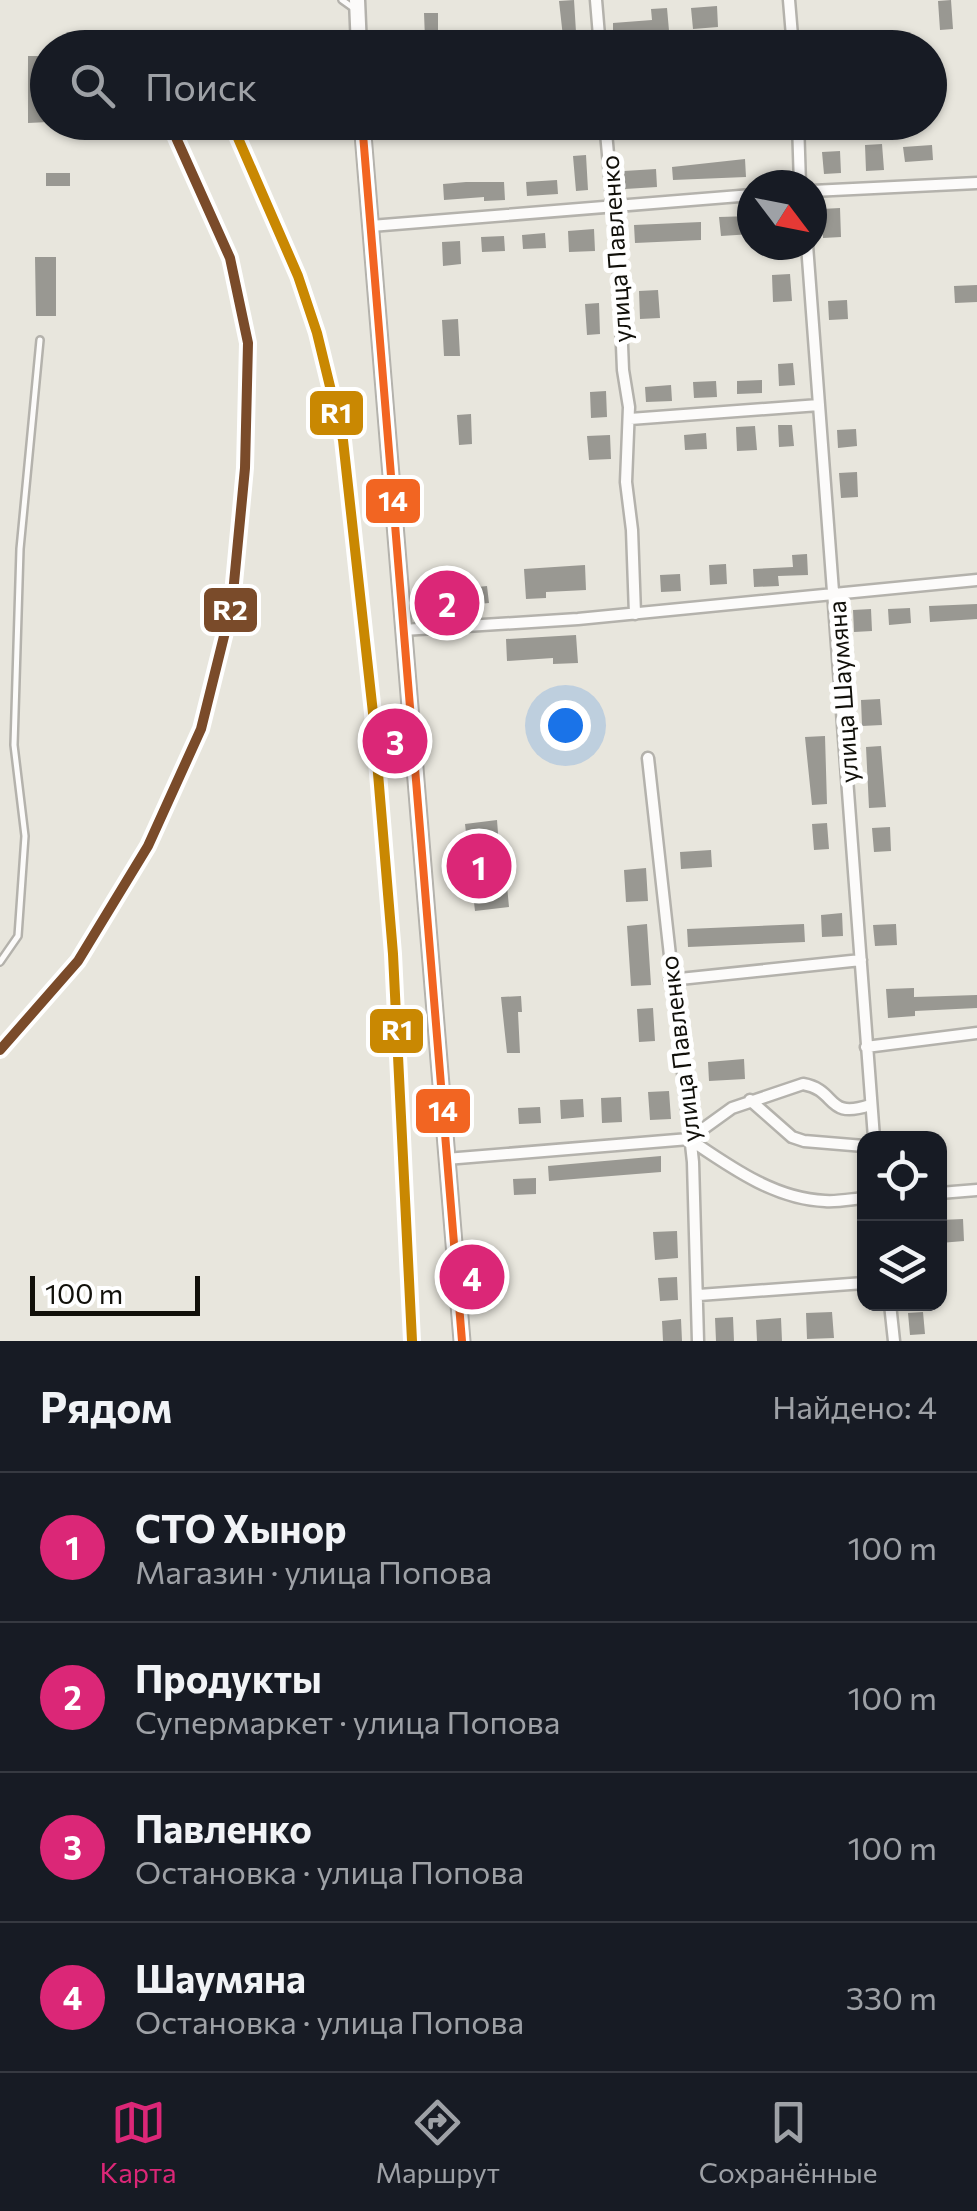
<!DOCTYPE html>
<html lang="ru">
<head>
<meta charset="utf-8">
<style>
	:root { --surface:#171b24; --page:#20242c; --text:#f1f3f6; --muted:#9ea1a6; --line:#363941; --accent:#db2777 }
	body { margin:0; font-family:Commissioner,sans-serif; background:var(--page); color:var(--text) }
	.controls { position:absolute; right:30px; bottom:30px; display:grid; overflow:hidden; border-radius:20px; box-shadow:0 2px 8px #0004 }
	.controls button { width:90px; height:90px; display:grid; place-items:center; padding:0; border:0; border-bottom:2px solid var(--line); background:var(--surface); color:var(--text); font:50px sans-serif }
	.compass { position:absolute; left:737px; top:170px; width:90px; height:90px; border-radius:50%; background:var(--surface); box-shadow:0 2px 8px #0004; rotate:122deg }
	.scale { position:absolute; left:30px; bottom:25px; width:170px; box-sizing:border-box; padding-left:10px; border:5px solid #11100a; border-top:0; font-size:28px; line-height:35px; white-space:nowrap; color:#11100a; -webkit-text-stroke:8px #fff; paint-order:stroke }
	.you { position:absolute; left:565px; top:725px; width:35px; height:35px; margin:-25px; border:8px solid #fff; border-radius:50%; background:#1a73e8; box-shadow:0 0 0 15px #1a73e833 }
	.badge { display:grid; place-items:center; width:65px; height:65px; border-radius:50%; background:var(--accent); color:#fff; font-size:32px; font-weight:700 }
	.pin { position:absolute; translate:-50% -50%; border:5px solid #fff; box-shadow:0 2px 10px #0006 }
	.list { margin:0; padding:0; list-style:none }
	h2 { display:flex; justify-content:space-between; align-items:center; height:130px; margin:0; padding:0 40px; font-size:42px }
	h2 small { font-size:32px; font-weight:400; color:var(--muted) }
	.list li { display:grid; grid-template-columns:65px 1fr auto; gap:30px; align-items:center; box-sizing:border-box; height:150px; padding:0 40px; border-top:2px solid var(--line) }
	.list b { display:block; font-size:38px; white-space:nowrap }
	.list p { margin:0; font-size:32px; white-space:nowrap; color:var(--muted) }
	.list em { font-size:32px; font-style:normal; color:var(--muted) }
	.icon { flex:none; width:55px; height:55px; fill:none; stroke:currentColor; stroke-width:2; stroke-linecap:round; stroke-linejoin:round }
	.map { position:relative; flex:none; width:977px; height:1341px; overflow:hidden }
	.search { position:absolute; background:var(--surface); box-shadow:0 2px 8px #0004; left:30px; right:30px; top:30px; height:110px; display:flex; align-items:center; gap:25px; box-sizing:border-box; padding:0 35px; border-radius:55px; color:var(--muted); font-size:38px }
	.sheet { height:730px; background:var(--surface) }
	nav { display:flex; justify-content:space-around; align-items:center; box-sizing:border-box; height:140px; border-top:2px solid var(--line); background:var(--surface); font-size:28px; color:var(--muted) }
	nav a { display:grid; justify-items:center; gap:5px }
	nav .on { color:var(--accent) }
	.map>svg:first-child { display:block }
	.building { fill:#999892 }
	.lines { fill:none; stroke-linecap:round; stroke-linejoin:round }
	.lane-casing { stroke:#b4b2ac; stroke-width:10 }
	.street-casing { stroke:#b4b2ac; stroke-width:15 }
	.secondary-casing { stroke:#b4b2ac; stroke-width:19 }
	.lane { stroke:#fcfbfa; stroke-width:5 }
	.street { stroke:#fcfbfa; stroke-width:10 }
	.secondary { stroke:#fcfbfa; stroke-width:14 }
	.bus-1-casing { stroke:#fff; stroke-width:15 }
	.bus-1 { stroke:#f26522; stroke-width:8 }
	.rail-1-casing { stroke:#fff; stroke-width:18 }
	.rail-2-casing { stroke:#fff; stroke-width:18 }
	.rail-1 { stroke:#c98802; stroke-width:10 }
	.rail-2 { stroke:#7a4b2a; stroke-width:10 }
	.labels { text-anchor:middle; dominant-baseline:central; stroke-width:10; stroke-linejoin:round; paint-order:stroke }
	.street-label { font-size:25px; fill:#11100a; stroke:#fff }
	.line-badge { stroke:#fff; stroke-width:4 }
	.badge-label { font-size:28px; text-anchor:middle; font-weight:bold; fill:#fff }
</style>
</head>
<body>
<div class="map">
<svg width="977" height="1341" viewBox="0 0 977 1341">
	<rect width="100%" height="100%" fill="#e8e6dd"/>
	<path class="building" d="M574 0 577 48H560V37H563L559 1Z
		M951 0 953 29 940 30 938 1Z
		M717 6 718 27 693 29 691 8Z
		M667 8 670 42 653 43V33L613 36V23L652 20 651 9Z
		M424 13H438V38L425 39Z
		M28 56H48V122L28 123Z
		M882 144 884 170 866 171 865 145Z
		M932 145 933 160 905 162 903 147Z
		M840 151 841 173 824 174 822 152Z
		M586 155 588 190 576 191 573 156Z
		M745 159 746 177 673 180 672 167Z
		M656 169 657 187 625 189 624 171Z
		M46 173H70V186H46Z
		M557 180 558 194 527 196 526 182Z
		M466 182H504L505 200 484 201V197L444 200 443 184Z
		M840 208 841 237 823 238 821 209Z
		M751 216 752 234 721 236 719 217Z
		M701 222V240L635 243 634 225Z
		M594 229 595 251 569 252 568 231Z
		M545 233 546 248 523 249 522 235Z
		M504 236 505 251 482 252 481 237Z
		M460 241 461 264 443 266 442 242Z
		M35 257H56V316H36Z
		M790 274 792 301 773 302 772 275Z
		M977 285V302L955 303 954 286Z
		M658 290 660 318 640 319 639 291Z
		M847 300 848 319 829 320 828 301Z
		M599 303 600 334 587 335 585 304Z
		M458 319 460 356H444L442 320Z
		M793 363 795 385 779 386 778 364Z
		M762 380V393L737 394V381Z
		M716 381 717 397 694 398 693 382Z
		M671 385 672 401 646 402 645 387Z
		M606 391 607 417 591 418 590 392Z
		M471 414 472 444 459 445 457 415Z
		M778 425H792L794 446 779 447Z
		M755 426 757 450 737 451 736 427Z
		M856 429 857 446 838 448 837 430Z
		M706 433 707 449 685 450 684 435Z
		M610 435 611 459 589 460 587 436Z
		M857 472 858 497 841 498 839 473Z
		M807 554 808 575 778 576 779 586 754 587 753 569 793 567 792 555Z
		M726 564 727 584 710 585 709 565Z
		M585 565 586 590 546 592V598L526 599 524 569Z
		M680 574 681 591 661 592 660 575Z
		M487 586 489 603 469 605 468 588Z
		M977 604V619L930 622 929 606Z
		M910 608 911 623 889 625 888 609Z
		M871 609 872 631 854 632 853 610Z
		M576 635 578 663 553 664V658L507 661 506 639Z
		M880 699 882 725 862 726 861 700Z
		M825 736 827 804 812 805 805 737Z
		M881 746 886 807 869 808 866 747Z
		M497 820 502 886H507L509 907 475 911 465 824Z
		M827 823 829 849 814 850 812 824Z
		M890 827 891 851 874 852 872 828Z
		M711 850 712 867 681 869 680 852Z
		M646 868 648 901 626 902 624 870Z
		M842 913 843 936 822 937 821 915Z
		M647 924 651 985 631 986 627 926Z
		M804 924 805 942 688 947 687 929Z
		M896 924 897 945 875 946 873 925Z
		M914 988V997L977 995V1008L915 1011V1016L888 1018 886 989Z
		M521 996 522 1012H518L520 1053H507L501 997Z
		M653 1008 655 1041 639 1042 637 1009Z
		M744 1059 745 1079 709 1081 708 1062Z
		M669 1091 671 1119 650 1120 648 1092Z
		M621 1097 622 1122 602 1123 601 1098Z
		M583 1099 584 1117 561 1119 560 1100Z
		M540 1107 541 1123 519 1124 518 1108Z
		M661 1156V1172L549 1181 548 1166Z
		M536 1178V1194L514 1195 513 1179Z
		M963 1219 964 1241 940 1243V1220Z
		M677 1231 678 1258 655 1260 653 1232Z
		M677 1277 678 1300 660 1301 658 1278Z
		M832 1312 834 1338 807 1339 806 1313Z
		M923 1312 925 1334 910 1335 908 1313Z
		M733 1317 734 1341H716L715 1318Z
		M781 1318 782 1341H757L756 1320Z
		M681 1319 682 1341H663L662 1321Z"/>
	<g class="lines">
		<defs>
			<path id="lane" d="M342 0 356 10
				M0 962 18 936 25 836 14 745 20 549 40 340"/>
			<path id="street" d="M596 0 600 48
				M789 0 793 48
				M605 122 619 272 623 370 629 407 626 482 632 530 635 614
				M798 122 800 185
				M812 191 977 183
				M371 226 752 195
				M807 245 874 1138
				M630 419 819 405
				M403 630 578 619 977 580
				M648 758 693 1162 698 1341
				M670 980 861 960
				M866 1047 977 1033
				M750 1100 792 1137 804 1141 864 1146
				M689 1139C729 1166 774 1199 825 1201 838 1202 852 1199 864 1198
				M446 1159 689 1139 732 1108 803 1084C838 1090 825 1120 870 1105
				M940 1193 977 1190
				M699 1295 864 1283
				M890 1304 894 1341"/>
			<path id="secondary" d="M357 0 359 48
				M362 122 462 1341"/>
		</defs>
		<use href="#lane" class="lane-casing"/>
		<use href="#street" class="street-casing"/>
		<use href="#secondary" class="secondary-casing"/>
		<use href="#lane" class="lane"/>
		<use href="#street" class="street"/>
		<use href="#secondary" class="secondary"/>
		<defs>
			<path id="bus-1" d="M362 122 462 1341"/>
		</defs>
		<use href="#bus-1" class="bus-1-casing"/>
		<use href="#bus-1" class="bus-1"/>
		<defs>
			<path id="rail-1" d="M231 122 298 276 317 333 343 440 373 713 393 954 412 1341"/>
			<path id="rail-2" d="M0 1050 78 961 148 846 201 729 232 604 245 468 248 343 230 258 169 122"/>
		</defs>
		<use href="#rail-1" class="rail-1-casing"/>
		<use href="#rail-2" class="rail-2-casing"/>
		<use href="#rail-1" class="rail-1"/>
		<use href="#rail-2" class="rail-2"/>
	</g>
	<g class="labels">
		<g class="street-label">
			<text transform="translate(615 249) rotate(-94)">улица Павленко</text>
			<text transform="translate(842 692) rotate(-94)">улица Шаумяна</text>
			<text transform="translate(679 1049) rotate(-97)">улица Павленко</text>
		</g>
	</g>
	<g class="line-badge">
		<rect x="308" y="389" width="57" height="48" rx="10" fill="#c98802"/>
		<rect x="364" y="477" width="58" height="48" rx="10" fill="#f26522"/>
		<rect x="202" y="586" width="57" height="48" rx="10" fill="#7a4b2a"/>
		<rect x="368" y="1007" width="57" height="48" rx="10" fill="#c98802"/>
		<rect x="414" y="1087" width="58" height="48" rx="10" fill="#f26522"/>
	</g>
	<g class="badge-label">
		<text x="336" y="423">R1</text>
		<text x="393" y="511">14</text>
		<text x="230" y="620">R2</text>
		<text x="397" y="1040">R1</text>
		<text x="443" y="1121">14</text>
	</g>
</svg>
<div class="controls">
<button><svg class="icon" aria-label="locate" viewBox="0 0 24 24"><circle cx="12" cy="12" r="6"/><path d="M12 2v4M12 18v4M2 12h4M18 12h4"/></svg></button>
<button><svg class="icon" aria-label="layers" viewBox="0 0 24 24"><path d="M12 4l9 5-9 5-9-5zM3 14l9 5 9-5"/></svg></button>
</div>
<svg class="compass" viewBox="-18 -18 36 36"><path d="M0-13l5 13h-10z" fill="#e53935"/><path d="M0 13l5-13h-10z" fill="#9ea1a6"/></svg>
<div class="scale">100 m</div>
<div class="you"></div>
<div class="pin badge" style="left:479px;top:866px">1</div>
<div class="pin badge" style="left:447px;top:603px">2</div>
<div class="pin badge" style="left:395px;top:741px">3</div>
<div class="pin badge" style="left:472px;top:1277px">4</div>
<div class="search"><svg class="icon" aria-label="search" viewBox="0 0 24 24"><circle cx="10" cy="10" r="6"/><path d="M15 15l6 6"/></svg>Поиск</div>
</div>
<section class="sheet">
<h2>Рядом<small>Найдено: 4</small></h2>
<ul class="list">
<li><span class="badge">1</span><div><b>СТО Хынор</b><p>Магазин · улица Попова</p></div><em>100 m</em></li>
<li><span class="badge">2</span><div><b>Продукты</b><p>Супермаркет · улица Попова</p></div><em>100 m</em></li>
<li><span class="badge">3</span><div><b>Павленко</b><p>Остановка · улица Попова</p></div><em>100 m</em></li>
<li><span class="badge">4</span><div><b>Шаумяна</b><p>Остановка · улица Попова</p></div><em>330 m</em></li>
</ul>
</section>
<nav>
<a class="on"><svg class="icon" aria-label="map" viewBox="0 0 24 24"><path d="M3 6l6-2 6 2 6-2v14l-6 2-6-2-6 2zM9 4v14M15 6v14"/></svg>Карта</a>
<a><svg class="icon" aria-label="directions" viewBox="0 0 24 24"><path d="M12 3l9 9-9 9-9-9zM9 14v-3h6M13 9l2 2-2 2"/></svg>Маршрут</a>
<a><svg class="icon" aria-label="saved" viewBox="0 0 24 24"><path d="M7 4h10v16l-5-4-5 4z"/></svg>Сохранённые</a>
</nav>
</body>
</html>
